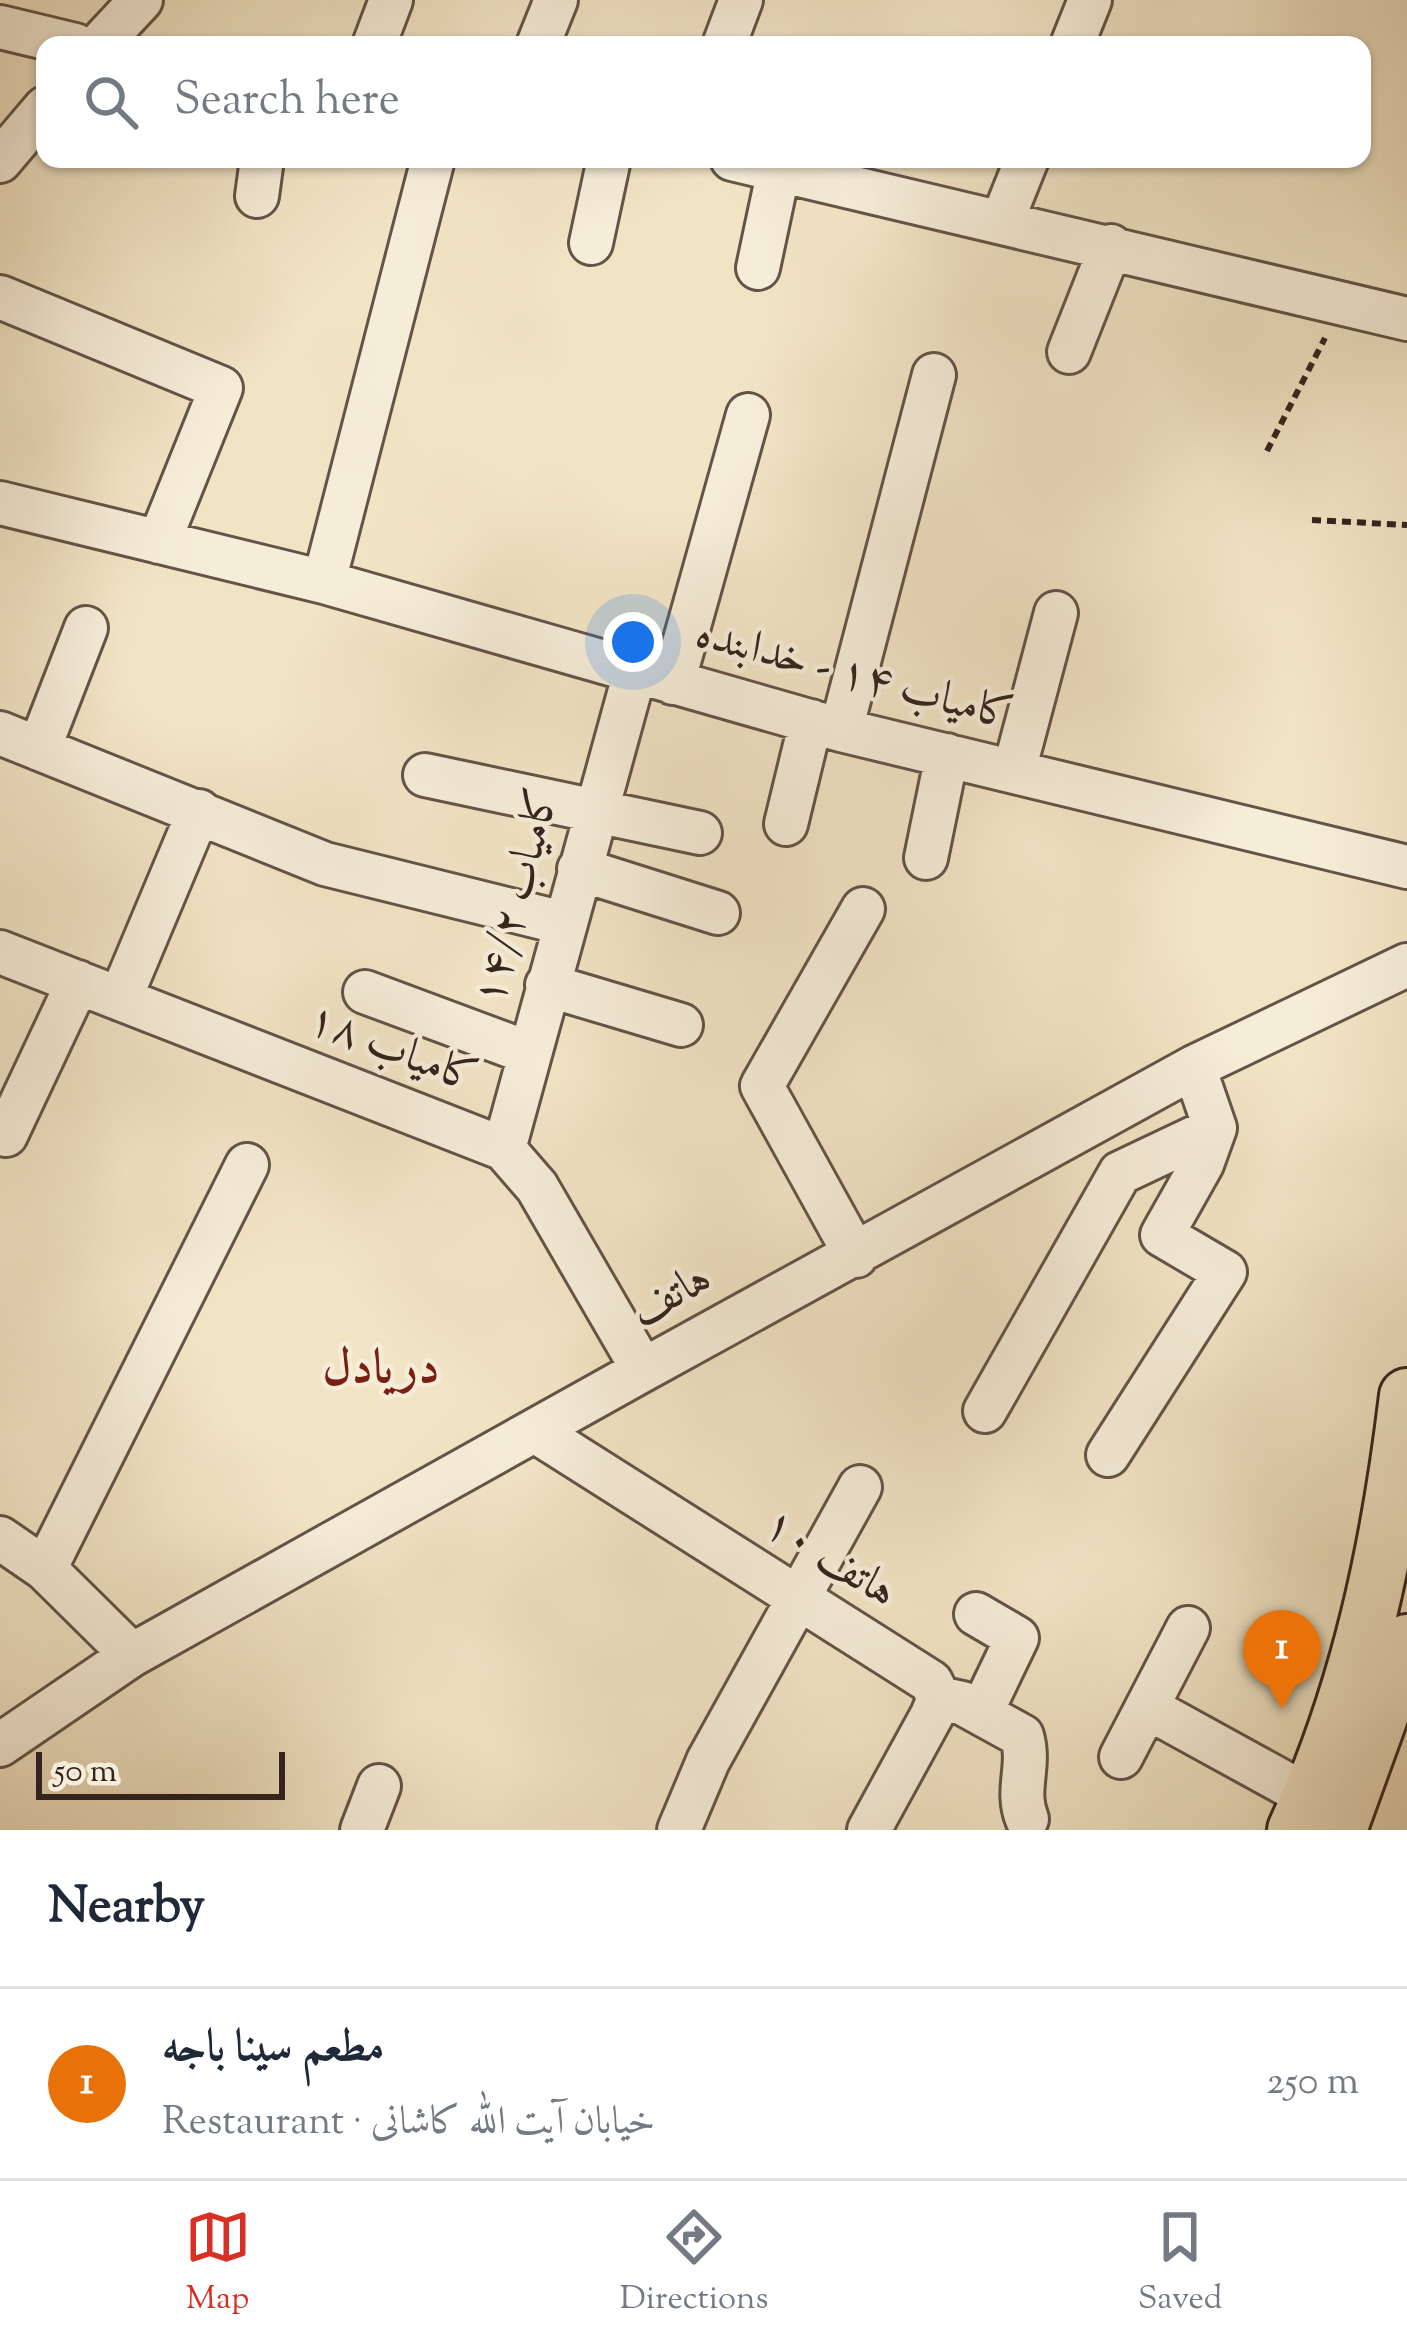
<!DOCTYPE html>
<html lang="en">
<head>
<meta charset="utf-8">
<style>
	:root { --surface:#fff; --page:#f6f6f7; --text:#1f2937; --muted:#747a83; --line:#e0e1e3; --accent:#d93025 }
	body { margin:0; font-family:"Sorts Mill Goudy",Amiri,serif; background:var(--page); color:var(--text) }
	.scale { position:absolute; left:36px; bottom:30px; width:249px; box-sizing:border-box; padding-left:12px; border:6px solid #34241d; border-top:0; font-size:33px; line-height:42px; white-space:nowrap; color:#34241d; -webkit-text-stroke:9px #f6edd9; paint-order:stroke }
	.you { position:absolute; left:633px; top:642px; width:42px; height:42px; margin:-30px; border:9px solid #fff; border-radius:50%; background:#1a73e8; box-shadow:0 0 0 18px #1a73e833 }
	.badge { display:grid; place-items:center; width:78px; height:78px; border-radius:50%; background:var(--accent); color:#fff; font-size:39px; font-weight:700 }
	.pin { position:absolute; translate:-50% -99px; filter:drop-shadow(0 3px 6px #0008) }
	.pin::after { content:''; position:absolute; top:63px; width:42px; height:36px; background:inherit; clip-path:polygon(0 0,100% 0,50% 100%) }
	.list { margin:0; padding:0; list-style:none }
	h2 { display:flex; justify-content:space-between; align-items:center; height:156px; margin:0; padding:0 48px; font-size:51px }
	h2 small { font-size:39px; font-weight:400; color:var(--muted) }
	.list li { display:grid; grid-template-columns:78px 1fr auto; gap:36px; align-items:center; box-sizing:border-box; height:192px; padding:0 48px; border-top:3px solid var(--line) }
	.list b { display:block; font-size:45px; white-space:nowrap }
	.list p { margin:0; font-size:39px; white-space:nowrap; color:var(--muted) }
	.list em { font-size:39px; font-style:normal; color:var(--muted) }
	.icon { flex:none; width:66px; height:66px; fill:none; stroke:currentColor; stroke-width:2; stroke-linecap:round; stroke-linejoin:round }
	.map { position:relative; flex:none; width:1407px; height:1830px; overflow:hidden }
	.search { position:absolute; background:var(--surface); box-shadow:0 3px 9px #0004; left:36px; right:36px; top:36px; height:132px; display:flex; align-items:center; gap:30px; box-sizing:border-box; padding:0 42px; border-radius:24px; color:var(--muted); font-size:45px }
	.sheet { height:348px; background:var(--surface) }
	nav { display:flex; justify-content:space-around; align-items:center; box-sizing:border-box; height:168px; border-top:3px solid var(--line); background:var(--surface); font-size:33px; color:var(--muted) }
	nav a { display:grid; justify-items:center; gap:6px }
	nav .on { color:var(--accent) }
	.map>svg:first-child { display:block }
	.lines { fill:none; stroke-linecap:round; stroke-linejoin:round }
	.minor-casing { stroke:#635447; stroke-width:48 }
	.major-casing { stroke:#34241d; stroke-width:60 }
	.path { stroke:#34241d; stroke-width:6; stroke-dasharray:9 6; stroke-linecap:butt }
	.minor { stroke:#f6edd9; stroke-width:42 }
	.major { stroke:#f1e4c5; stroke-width:54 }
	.labels { text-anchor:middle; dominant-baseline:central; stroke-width:9; stroke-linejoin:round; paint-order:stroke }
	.street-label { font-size:45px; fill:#34241d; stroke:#f6edd9 }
	.neighbourhood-label { font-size:48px; font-weight:bold; fill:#7a1f14; stroke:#f6edd9 }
</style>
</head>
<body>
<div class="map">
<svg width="1407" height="1830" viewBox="0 0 1407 1830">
	<rect width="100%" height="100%" fill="#f1e4c5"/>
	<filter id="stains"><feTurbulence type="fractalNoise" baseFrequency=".00167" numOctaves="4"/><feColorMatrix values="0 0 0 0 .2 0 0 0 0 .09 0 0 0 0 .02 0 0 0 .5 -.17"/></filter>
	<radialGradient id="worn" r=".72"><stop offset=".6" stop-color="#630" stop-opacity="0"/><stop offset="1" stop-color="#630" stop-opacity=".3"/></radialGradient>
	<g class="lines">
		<defs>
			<path id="minor" d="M0 27 75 45
				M99 45 141 0
				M374 45 391 0
				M538 45 556 0
				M724 45 741 0
				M1072 45 1090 0
				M732 159 1407 319
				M0 161 45 108
				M257 196 262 159
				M1003 219 1027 159
				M591 243 609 159
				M758 268 779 169
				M0 297 221 388 159 542
				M1069 352 1111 246
				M0 503 324 582 841 730 1407 867
				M324 582 433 159
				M673 683 748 415
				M841 730 934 375
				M0 733 325 864 563 923
				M39 749 86 628
				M1014 771 1056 613
				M425 775 700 833
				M786 824 811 721
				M926 858 947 755
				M579 869 718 913
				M0 952 504 1149 537 1187 643 1370
				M547 985 681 1025
				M365 992 529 1053
				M120 999 199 811
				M6 1135 78 982
				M504 1149 635 672
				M856 1256 762 1086 863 909
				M985 1411 1120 1173 1215 1128
				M535 1431 931 1682 939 1698 932 1715 869 1830
				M1108 1455 1225 1272 1162 1235 1202 1164 1215 1128 1194 1067
				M0 1538 45 1569 132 1655
				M45 1569 247 1165
				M976 1614 1017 1638 981 1713
				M939 1698 962 1703 1022 1736C1031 1766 1015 1790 1027 1819
				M1148 1708 1310 1797
				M0 1745 132 1655 643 1370 1194 1067 1407 965
				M1121 1757 1188 1628
				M362 1830 379 1786
				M679 1830 708 1761 860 1487"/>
			<path id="major" d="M1295 1830C1359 1691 1389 1547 1407 1396
				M1339 1830 1407 1642"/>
		</defs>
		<use href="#minor" class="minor-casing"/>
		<use href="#major" class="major-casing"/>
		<path class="path" d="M1267 451 1325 338
			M1312 520 1407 525"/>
		<use href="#minor" class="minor"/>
		<use href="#major" class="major"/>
	</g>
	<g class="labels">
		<g class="street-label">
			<text transform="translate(854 677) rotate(15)">کامیاب ۱۴ - خدابنده</text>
			<text transform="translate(519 897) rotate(-75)">کامیاب ۱۴/۲</text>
			<text transform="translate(392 1051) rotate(21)">کامیاب ۱۸</text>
			<text transform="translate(672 1297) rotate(-28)">هاتف</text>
			<text transform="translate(829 1560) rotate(32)">هاتف ۱۰</text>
		</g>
		<g class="neighbourhood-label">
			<text x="381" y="1370">دریادل</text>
		</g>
	</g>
	<rect width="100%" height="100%" filter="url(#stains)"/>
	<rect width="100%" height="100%" fill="url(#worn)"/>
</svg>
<div class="scale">50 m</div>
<div class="you"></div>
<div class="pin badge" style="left:1282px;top:1709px;background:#e8710a">1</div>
<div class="search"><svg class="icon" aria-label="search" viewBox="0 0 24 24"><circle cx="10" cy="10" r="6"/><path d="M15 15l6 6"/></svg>Search here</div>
</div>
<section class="sheet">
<h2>Nearby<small></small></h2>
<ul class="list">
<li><span class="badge" style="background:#e8710a">1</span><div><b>مطعم سينا باجه</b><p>Restaurant · خیابان آیت الله کاشانی</p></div><em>250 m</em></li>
</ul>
</section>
<nav>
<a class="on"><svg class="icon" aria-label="map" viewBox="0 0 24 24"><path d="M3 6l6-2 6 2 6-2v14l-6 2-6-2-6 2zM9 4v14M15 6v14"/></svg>Map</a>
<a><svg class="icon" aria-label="directions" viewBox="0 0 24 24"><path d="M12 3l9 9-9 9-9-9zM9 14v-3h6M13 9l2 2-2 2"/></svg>Directions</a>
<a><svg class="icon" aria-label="saved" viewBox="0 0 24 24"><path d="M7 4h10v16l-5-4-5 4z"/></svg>Saved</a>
</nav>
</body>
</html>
